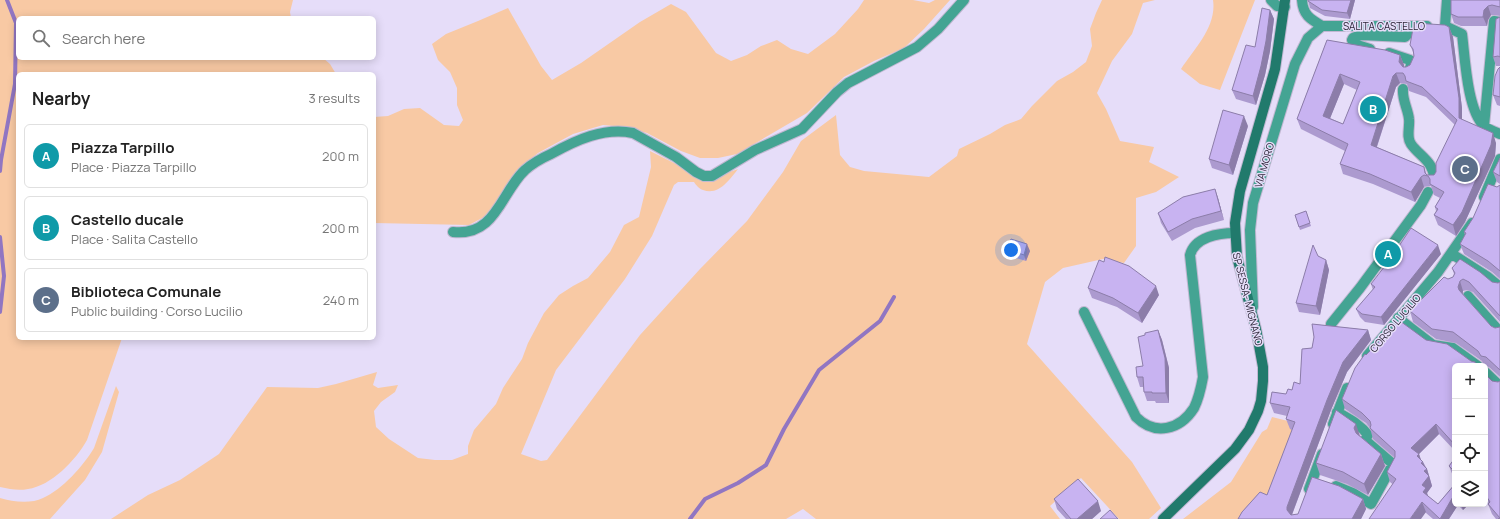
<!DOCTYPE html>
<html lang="en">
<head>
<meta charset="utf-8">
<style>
	:root { --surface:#fff; --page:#f6f6f6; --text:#222; --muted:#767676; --line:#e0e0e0; --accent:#0b8043 }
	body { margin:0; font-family:Manrope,sans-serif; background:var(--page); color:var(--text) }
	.controls { position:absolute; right:12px; bottom:12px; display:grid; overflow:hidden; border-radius:6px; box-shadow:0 2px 10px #0003 }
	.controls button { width:36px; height:36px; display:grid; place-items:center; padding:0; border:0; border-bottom:1px solid var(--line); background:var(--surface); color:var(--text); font:20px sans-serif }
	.you { position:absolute; left:1011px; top:250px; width:14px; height:14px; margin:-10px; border:3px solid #fff; border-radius:50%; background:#1a73e8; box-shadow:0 0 0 6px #1a73e833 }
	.badge { display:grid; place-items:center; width:26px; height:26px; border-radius:50%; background:var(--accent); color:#fff; font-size:13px; font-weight:700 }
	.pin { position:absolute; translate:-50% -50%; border:2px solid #fff; box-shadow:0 1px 4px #0006 }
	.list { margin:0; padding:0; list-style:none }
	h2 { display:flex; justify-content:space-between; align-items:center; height:52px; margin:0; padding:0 16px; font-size:17px }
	h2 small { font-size:13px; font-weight:400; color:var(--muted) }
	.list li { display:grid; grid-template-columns:26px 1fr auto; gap:12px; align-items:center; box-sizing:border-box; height:64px; margin:0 8px 8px; padding:0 8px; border:1px solid var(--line); border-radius:6px }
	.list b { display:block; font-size:15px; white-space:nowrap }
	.list p { margin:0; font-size:13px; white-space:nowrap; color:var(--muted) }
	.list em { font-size:13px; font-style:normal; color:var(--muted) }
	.icon { flex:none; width:22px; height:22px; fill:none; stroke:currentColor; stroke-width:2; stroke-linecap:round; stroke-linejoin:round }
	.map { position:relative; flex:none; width:1500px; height:519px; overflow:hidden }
	.search { position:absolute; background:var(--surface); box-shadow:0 2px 10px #0003; left:16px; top:16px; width:360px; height:44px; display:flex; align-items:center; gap:10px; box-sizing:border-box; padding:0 14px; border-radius:6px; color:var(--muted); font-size:15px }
	.panel { position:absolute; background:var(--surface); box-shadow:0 2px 10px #0003; left:16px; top:72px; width:360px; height:268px; border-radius:6px }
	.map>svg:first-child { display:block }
	.green { fill:#f8c9a4 }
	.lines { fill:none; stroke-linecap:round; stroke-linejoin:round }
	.stream { stroke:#9176c2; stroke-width:4 }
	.street-casing { stroke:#c1b8d2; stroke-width:12 }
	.secondary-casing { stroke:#c1b8d2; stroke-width:12 }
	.street { stroke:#44a493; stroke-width:10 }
	.secondary { stroke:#217a6c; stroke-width:10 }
	.wall { fill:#ac9acf; fill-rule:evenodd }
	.shaded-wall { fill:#8c7da9 }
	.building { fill:#c8b3f1; stroke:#8c7da9; fill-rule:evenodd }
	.labels { text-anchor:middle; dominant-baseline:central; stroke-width:3; stroke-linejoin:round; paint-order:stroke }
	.street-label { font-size:10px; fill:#2b2536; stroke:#e6ddf9 }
</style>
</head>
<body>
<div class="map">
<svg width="1500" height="519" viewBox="0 0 1500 519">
	<rect width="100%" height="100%" fill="#e6ddf9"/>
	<path class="green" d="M0 0H293L290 12 291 18H18V58H323L330 64 336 74H18V338H122L87 440C76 460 51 486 28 489 18 491 10 489 0 487Z
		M864 0H913L929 3 935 0H950L924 29 904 48 874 61 844 77 807 113 737 154 718 158H700L681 151 647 133 625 127 603 125 573 134 538 153 517 170 494 205 484 217 469 225 374 223V117L388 116 404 109 420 108 444 125 459 126 463 120 457 105V88L450 72 438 60 432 44 446 34 478 21 508 8 541 66 552 80 581 63 640 22 671 4 686 12 716 53 731 61 747 55 761 46 777 40 791 49 808 54 835 34 858 9Z
		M1102 0H1155L1143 3 1132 34 1112 61 1097 93 1106 109 1120 141 1154 147 1149 162 1179 177 1156 192 1136 198V246L1124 263 1103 259 1063 268 1045 282 1027 344 1132 462 1161 508 1149 519H1119L1081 478 1050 506 1060 519H816L803 509 786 519H111L148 495 180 480 219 454 267 387 318 388 336 384 377 372 373 385 378 388 398 385 395 392 381 402 374 411 376 427 389 439 418 458 435 460H452L468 454V446L474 430 496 404 503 388 522 359 528 343 544 313 559 295 573 286 588 278 610 252 624 225 639 217 651 167 650 151 708 180 738 169C730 179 719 196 703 190 699 189 696 185 694 182H678L674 185 652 236 625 279 556 370 521 454 541 461 547 460 640 335 700 269 747 221 783 172 801 141 836 115 840 155 850 167 864 171 929 177 957 156 959 149 990 134 1005 125 1021 119 1032 106 1057 81 1073 72 1086 62 1092 46 1090 29 1096 13Z
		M1213 0H1255L1220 90 1200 84 1181 69C1195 48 1217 26 1213 0Z
		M116 386 119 392 102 452 85 480 50 519H0V498C13 502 31 504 43 498 62 490 84 465 94 448Z
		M1272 417 1292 422 1299 433 1274 497 1249 519H1183L1231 482 1262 432 1267 429Z"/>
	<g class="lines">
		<path class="stream" d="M0 171 1 160 15 84 16 23 7 0
			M0 237 4 276 0 312
			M690 519 705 499 738 483 766 465 784 429 819 370 880 321 894 297"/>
		<defs>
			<path id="street" d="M1271 0 1277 6 1285 7
				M1302 0C1303 15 1310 19 1322 26H1427
				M1447 0 1445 26 1462 34C1465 57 1467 110 1484 126 1488 129 1495 132 1500 134
				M1370 49 1354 44 1352 40 1353 38 1361 35 1405 37 1409 33 1410 26
				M1389 53 1410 60 1411 65 1409 71
				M1403 89C1402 100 1408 109 1409 119 1410 127 1406 137 1411 144 1419 156 1435 162 1434 180
				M1484 126 1494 21 1500 22
				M1484 197 1500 159
				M453 232C496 237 501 192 525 170 533 163 542 158 551 154 576 140 604 127 633 133L676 157 696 172 704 176H712L755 150 802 129 837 92 848 83 917 47 938 29 964 0
				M1452 254 1488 277 1500 287
				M1468 296 1500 332
				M1253 307 1250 230 1253 203 1295 64 1308 38 1322 26
				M1084 312 1136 417C1155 436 1180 430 1194 408 1199 398 1201 388 1203 377L1190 255C1195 237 1218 233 1235 233
				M1398 318 1433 345 1453 348 1478 366
				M1331 324 1360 288 1421 205 1428 192
				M1367 356 1438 272 1472 223
				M1485 372 1500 386
				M1333 424 1347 388
				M1336 486 1353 493 1371 504 1393 464 1365 440 1368 435C1360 424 1349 419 1337 412
				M1309 489 1322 454"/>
			<path id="secondary" d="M1163 519 1235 449 1249 430 1258 411 1261 401 1263 381V367L1256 329 1237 257 1235 223 1240 191 1275 69 1285 0"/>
		</defs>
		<use href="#street" class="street-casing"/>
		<use href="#secondary" class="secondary-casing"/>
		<use href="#street" class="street"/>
		<use href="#secondary" class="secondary"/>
	</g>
	<path class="wall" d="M1308 0H1355L1350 19 1325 16 1310 8Z
		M1500 0V16L1495 15H1491L1488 20 1487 26H1461L1454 23 1451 14Z
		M1270 10 1274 19 1270 51 1265 75 1256 105 1236 99 1232 90 1255 47Z
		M1500 17V66H1496L1493 57Z
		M1449 27 1453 37 1462 108V119L1496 143 1495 156 1465 222 1456 236 1438 225 1434 215 1436 211 1435 207 1440 198 1434 195 1431 186H1428L1424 187 1415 202 1373 184 1343 174 1340 164 1345 151 1301 129 1297 119 1327 40 1400 55 1404 65V67H1406L1410 65 1414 56 1413 52 1410 45ZM1400 83 1407 84 1409 91 1426 97 1455 125 1436 172 1434 175H1427L1424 167 1377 147 1396 87ZM1344 84 1357 90 1343 124 1330 118Z
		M1500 67V106L1497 105 1493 95Z
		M1248 126 1233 175 1212 168 1209 159Z
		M1500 158V184L1497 182 1493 172Z
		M1500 185V279L1492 272 1464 254 1460 244 1465 235 1464 232 1497 187Z
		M1215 189 1218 198 1224 220 1195 228 1172 241 1161 223 1158 213Z
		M1306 211 1311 226 1300 230 1295 215Z
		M1007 249 1030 251 1026 261 1009 256Z
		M1441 254 1384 325 1365 322 1360 317 1356 309 1373 290 1371 284Z
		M1318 256 1326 260 1329 270 1320 315 1299 312 1296 303Z
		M1452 268 1492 282 1498 283 1500 282V322L1473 292 1467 290 1463 291V294L1491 326 1495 328 1500 327V377L1489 367 1484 366 1482 361 1456 343 1436 339 1413 322 1410 311 1448 279 1453 277 1454 274Z
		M1088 288 1159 295 1142 323 1117 307 1092 298Z
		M1312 324 1368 330 1371 340 1347 372 1331 410 1292 515 1298 514 1312 477 1339 486 1363 499 1366 509 1361 519H1238L1242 512 1260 492 1267 495 1292 430 1290 429 1286 419 1287 416 1274 413 1270 403 1272 392 1286 394 1288 389 1292 390 1294 382 1300 384 1302 349 1312 348 1314 337Z
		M1158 330 1162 340 1169 368V403H1156L1155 401H1147L1144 392 1143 387H1140L1137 377 1143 366 1145 335Z
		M1426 340 1455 366V451L1439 434 1419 454 1421 460 1423 462 1426 467 1427 469 1430 479 1432 486 1427 493 1428 496 1438 504 1455 484V504H1469L1463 510 1458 505 1449 519H1433L1390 482 1387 472 1395 458 1373 439 1370 428 1366 423 1345 409 1342 399 1366 355Z
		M1485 374 1492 381 1498 382 1500 519H1496L1492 514 1488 504 1485 500Z
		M1360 436 1381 454 1385 466 1368 495 1347 484 1320 475 1316 463Z
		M1455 458V478L1453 476 1449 466Z
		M1054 499 1101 511 1092 519H1066L1057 509Z"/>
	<path class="shaded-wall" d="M1351 0H1355L1350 19 1347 13Z
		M1488 6 1491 15 1488 20 1487 26 1483 17 1484 10Z
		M1270 10 1274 19 1270 51 1265 75 1256 105 1253 96Z
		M1449 27 1453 37 1462 108V128L1459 118Z
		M1400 55 1404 65 1403 73 1399 62Z
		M1396 73 1400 83 1396 87 1374 155 1371 145 1393 76Z
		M1340 74 1344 84 1327 126 1323 116Z
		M1244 116 1248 126 1233 175 1229 165Z
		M1493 133 1496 143 1495 156 1465 222 1456 236 1453 225Z
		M1421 177 1424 187 1415 202 1411 192Z
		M1215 189 1218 198 1224 220 1221 211Z
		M1027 244 1030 251 1026 261 1024 255Z
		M1438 245 1441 254 1384 325 1381 317Z
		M1326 260 1329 270 1320 315 1316 306Z
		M1460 281 1463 291 1462 297 1458 287Z
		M1156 286 1159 295 1142 323 1138 313Z
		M1158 330 1162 340 1169 368V403L1166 393Z
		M1368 330 1371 340 1347 372 1331 410 1291 517 1287 510V507L1327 400 1343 362Z
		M1356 424 1360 436 1359 440 1354 428Z
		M1436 424 1439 434 1419 454 1422 463 1423 462 1426 469H1427L1430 479 1432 486 1427 493 1429 499 1423 492 1422 485 1411 448Z
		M1381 454 1385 466 1368 495 1364 484Z
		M1454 495 1455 498V504H1457L1458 505 1449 519H1440Z
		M1363 499 1366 509 1361 519H1352Z
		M1098 501 1101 511 1092 519H1077Z
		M1422 502 1426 512 1421 519H1410Z
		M1461 504H1469L1463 510Z"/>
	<path class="building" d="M1308 0H1351L1347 13 1322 10 1308 1Z
		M1451 0H1500V7L1492 5 1488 6 1484 10 1483 17H1458L1451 14Z
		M1262 8 1270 10 1266 41 1261 66 1253 96 1232 90 1246 45 1255 47Z
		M1500 17V57L1498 56 1493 57 1496 19Z
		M1414 23 1445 25 1449 27 1459 98V118L1493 133 1491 145 1462 212 1453 225 1434 215 1438 209 1435 207 1444 192 1430 184V179L1428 176 1424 175 1421 177 1411 192 1370 174 1340 164 1348 144 1297 119 1327 40 1385 50 1400 55 1399 62 1403 67H1406L1410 65 1414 56 1413 49 1410 45ZM1396 73H1403L1405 76 1406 81 1422 87 1457 120 1436 163V172L1434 175H1427L1425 173 1424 167 1371 145 1393 76ZM1340 74 1360 82 1343 124 1323 116Z
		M1500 67V97L1493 95 1495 76 1498 69Z
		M1223 110 1244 116 1229 165 1209 159Z
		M1500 158V176L1493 172Z
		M1488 184 1497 187 1500 185V271L1488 261 1460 244 1466 233 1464 232 1473 218Z
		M1215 189 1221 211 1192 219 1168 232 1158 213 1183 197Z
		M1306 211 1310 223 1299 227 1295 215Z
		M1411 228 1438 245 1381 317 1362 314 1356 309 1375 287 1371 284 1391 258Z
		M1011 239 1027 244 1024 255 1007 249Z
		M1313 245 1318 256 1326 260 1316 306 1296 303Z
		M1105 257 1129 266 1156 286 1138 313 1113 298 1088 288 1099 260 1104 262Z
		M1460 259 1480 272 1492 282 1498 283 1500 282V316L1469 282 1463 279 1460 281 1458 287 1459 290 1491 326 1495 328 1500 327V370L1486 357 1481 356 1478 351 1453 332 1432 329 1410 311 1444 277 1448 279 1453 277 1455 273 1452 268Z
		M1400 321 1426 340 1447 344 1471 361 1475 362 1477 366H1455V445L1436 424 1411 448 1419 454 1417 456 1423 462 1421 463 1427 469 1424 471 1429 476 1422 485 1426 488 1423 492 1438 504 1455 484V496L1454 495 1440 519 1422 502 1410 519H1369L1396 479 1387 472 1395 457V451L1370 428 1371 425 1370 421 1362 413 1342 399 1355 368 1365 354 1366 355Z
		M1312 324 1368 330 1343 362 1327 400 1287 507V510L1291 515 1298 514 1312 477 1339 486 1363 499 1352 519H1238L1242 512 1260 492 1267 495 1295 422 1286 419 1290 407 1270 403 1272 392 1286 394 1288 389 1292 390 1294 382 1300 384 1302 349 1312 348 1314 337Z
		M1158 330 1165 358 1166 393H1152V392H1144L1143 377H1137L1136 367 1143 366 1138 337 1145 335V333Z
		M1485 374 1492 381 1498 382 1500 381V519H1498L1500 518 1488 504 1490 502 1485 494Z
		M1336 410 1356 424 1354 428 1356 433 1381 454 1364 484 1343 472 1316 463Z
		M1455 458V472L1449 466Z
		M1078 479 1098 501 1077 519H1071L1054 499Z
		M1110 510 1118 519H1100Z"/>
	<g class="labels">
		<g class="street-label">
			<text x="1384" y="26">SALITA CASTELLO</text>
			<text transform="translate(1264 165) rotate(-74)">VIA MORO</text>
			<text transform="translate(1248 299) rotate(76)">SP SESSA- MIGNANO</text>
			<text transform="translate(1395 323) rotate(-50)">CORSO LUCILIO</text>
		</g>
	</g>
</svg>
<div class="controls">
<button>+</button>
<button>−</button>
<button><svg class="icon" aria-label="locate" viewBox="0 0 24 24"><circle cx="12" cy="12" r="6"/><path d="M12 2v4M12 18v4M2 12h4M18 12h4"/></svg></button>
<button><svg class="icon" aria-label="layers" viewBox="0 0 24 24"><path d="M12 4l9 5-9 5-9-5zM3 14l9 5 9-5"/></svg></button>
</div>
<div class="you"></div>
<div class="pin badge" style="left:1388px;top:254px;background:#0f9aa8">A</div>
<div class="pin badge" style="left:1373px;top:109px;background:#0f9aa8">B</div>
<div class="pin badge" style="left:1465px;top:169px;background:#5c6f8a">C</div>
<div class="search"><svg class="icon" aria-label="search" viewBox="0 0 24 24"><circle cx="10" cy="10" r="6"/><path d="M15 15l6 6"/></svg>Search here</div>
<section class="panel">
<h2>Nearby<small>3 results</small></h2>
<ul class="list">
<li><span class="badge" style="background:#0f9aa8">A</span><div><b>Piazza Tarpillo</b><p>Place · Piazza Tarpillo</p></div><em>200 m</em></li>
<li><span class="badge" style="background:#0f9aa8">B</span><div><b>Castello ducale</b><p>Place · Salita Castello</p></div><em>200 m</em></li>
<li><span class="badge" style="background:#5c6f8a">C</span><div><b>Biblioteca Comunale</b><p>Public building · Corso Lucilio</p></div><em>240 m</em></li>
</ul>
</section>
</div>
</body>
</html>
